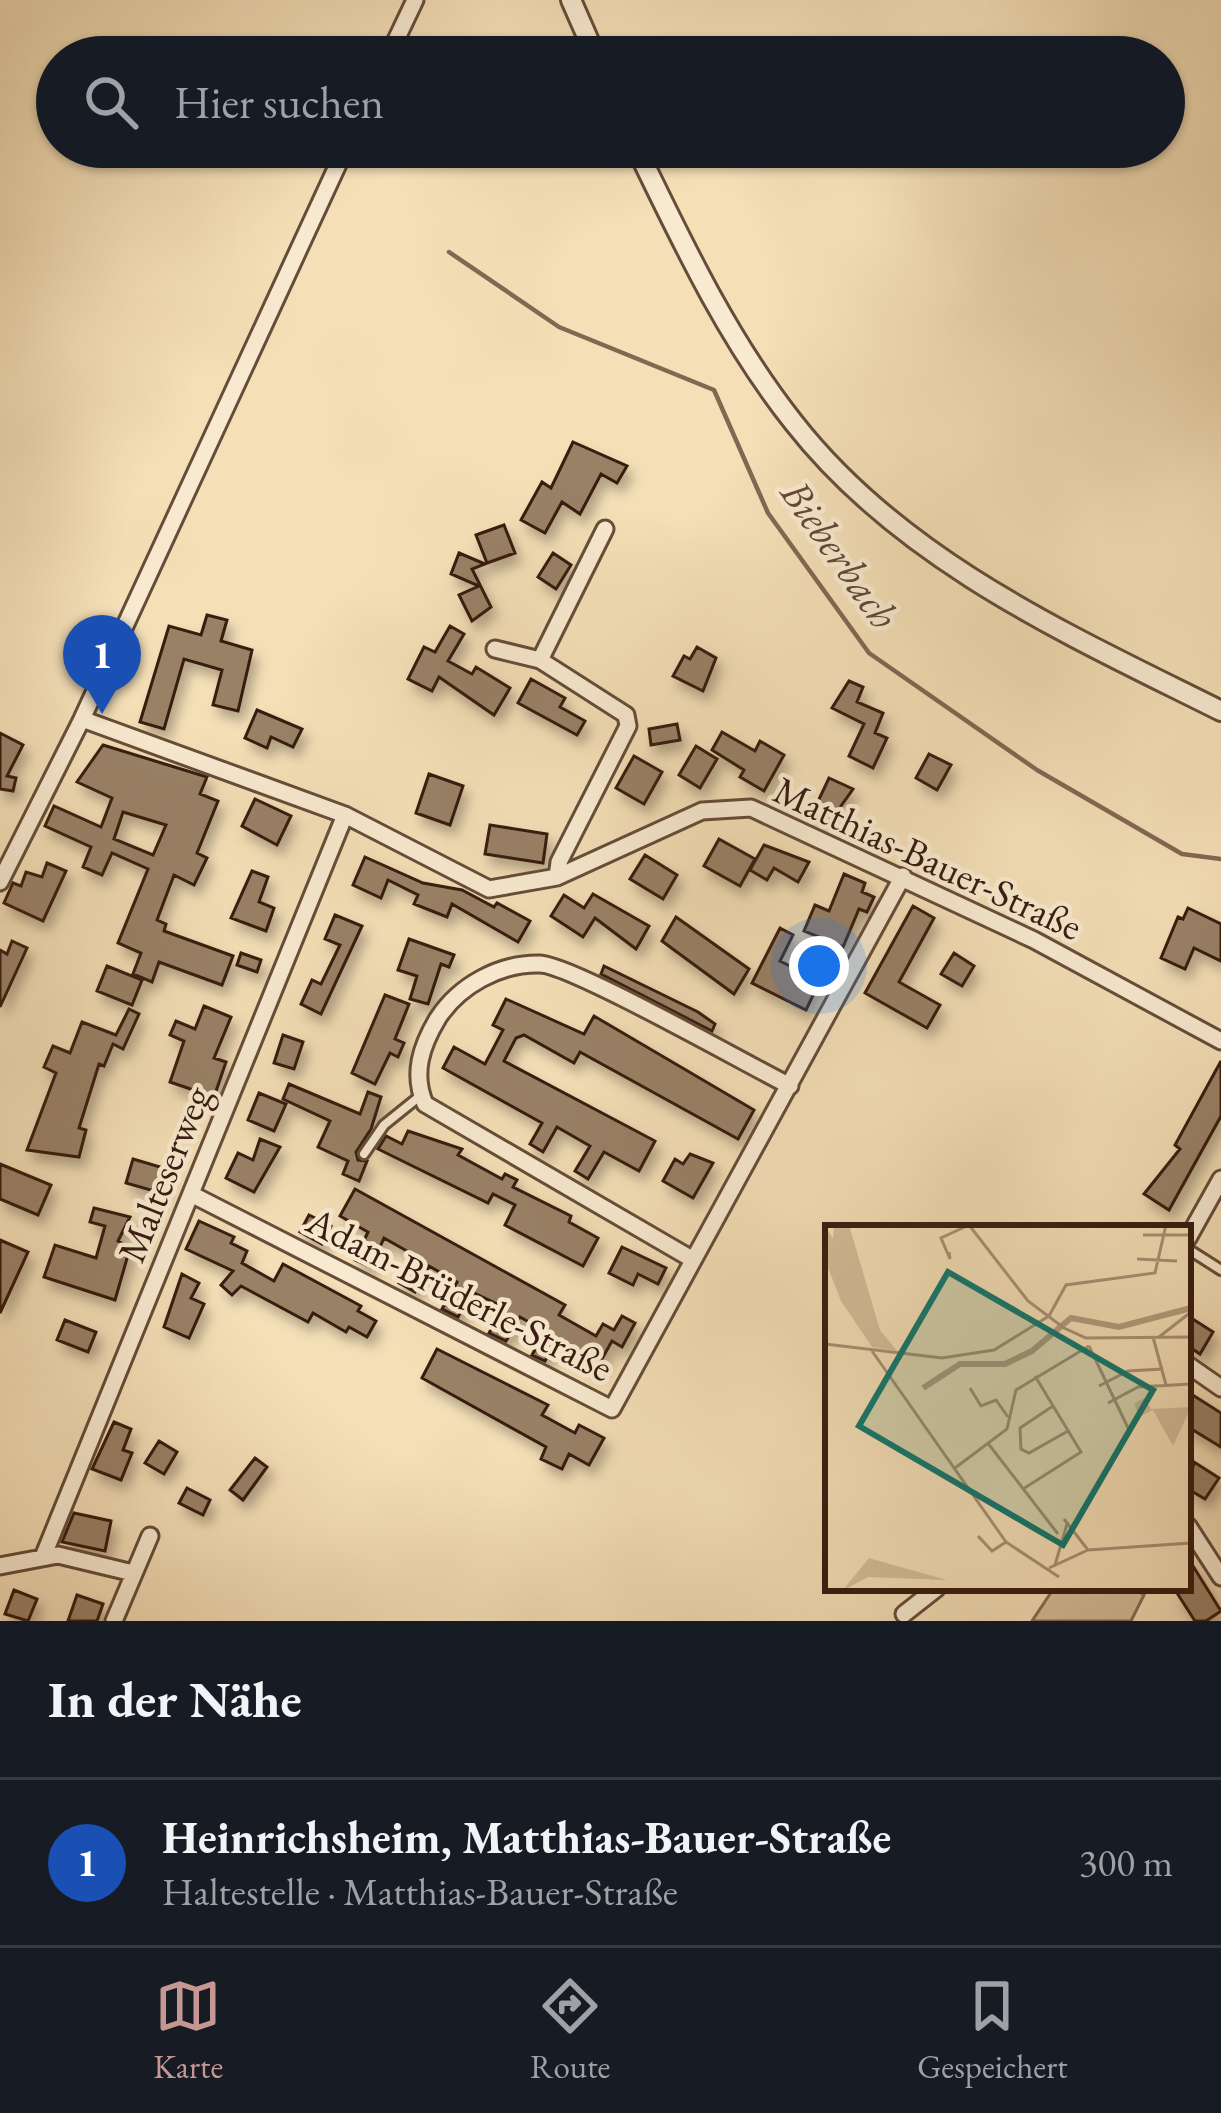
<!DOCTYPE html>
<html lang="de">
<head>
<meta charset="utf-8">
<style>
	:root { --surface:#171b24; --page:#20242c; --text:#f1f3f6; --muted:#9ea1a6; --line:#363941; --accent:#c59692 }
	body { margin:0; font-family:"EB Garamond",serif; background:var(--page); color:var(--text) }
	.you { position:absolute; left:819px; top:966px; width:42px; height:42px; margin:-30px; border:9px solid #fff; border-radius:50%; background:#1a73e8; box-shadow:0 0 0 18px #1a73e833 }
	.badge { display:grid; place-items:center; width:78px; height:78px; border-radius:50%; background:var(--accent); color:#fff; font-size:39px; font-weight:700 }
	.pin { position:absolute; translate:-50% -99px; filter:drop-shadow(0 3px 6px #0008) }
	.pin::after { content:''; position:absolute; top:63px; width:42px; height:36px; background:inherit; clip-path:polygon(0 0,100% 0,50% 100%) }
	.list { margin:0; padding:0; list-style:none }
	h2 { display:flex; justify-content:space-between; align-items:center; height:156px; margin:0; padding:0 48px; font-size:51px }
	h2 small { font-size:39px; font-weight:400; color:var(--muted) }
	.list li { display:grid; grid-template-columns:78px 1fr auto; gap:36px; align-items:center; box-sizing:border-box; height:168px; padding:0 48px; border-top:3px solid var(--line) }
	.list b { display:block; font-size:45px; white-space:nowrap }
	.list p { margin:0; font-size:39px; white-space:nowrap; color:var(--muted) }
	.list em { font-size:39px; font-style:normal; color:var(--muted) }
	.icon { flex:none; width:66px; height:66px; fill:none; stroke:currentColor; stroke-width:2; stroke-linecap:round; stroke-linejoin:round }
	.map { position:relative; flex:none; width:1221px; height:1621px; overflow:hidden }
	.search { position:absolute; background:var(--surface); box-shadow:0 3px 9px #0004; left:36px; right:36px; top:36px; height:132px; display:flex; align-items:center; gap:30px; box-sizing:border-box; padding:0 42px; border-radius:66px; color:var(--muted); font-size:45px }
	.sheet { height:324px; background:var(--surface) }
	nav { display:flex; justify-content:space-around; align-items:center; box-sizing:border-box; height:168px; border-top:3px solid var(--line); background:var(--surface); font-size:33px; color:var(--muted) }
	nav a { display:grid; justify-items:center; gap:6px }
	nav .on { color:var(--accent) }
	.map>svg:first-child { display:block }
	.green { fill:#d4be9a; stroke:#866c54; stroke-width:3 }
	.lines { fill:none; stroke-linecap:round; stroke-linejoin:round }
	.stream { stroke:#826852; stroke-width:4.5 }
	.building { fill:#998166; stroke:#371b0f; stroke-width:3; fill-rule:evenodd; filter:url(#shadow) }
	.service-casing { stroke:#664c39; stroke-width:14 }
	.minor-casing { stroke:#664c39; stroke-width:21 }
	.tertiary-casing { stroke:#664c39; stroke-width:24 }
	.service { stroke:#f8ead0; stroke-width:8 }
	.minor { stroke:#f8ead0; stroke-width:15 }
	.tertiary { stroke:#f8ead0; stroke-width:18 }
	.labels { text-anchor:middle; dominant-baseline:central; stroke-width:9; stroke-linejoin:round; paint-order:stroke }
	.street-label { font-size:39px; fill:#371b0f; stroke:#f8ead0 }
	.water-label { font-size:42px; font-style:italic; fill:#634836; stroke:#f8ead0 }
	.inset-river { fill:none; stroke:#b49c7e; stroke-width:6 }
	.inset-road { fill:none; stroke:#a89174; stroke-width:3 }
	.view { fill:#0f766e; fill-opacity:0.15; stroke:#0f766e; stroke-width:6 }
	.inset-edge { fill:none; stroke:#371b0f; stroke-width:6 }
</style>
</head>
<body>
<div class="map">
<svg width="1221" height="1621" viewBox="0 0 1221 1621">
	<defs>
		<filter id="shadow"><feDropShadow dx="5.5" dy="9" stdDeviation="6" flood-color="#0004"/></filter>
	</defs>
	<rect width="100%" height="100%" fill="#f4dfb7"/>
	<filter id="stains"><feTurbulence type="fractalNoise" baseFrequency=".00167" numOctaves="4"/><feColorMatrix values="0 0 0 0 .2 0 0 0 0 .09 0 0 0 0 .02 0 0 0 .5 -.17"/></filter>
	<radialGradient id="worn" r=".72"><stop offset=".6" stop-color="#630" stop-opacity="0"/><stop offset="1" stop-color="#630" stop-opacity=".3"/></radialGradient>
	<path class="green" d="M1054 1588H1133L1144 1595 1131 1621H1032Z"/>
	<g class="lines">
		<path class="stream" d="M449 252 559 327 714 390 768 513 869 653 1037 770 1182 854 1221 859"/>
	</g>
	<path class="building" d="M573 442 627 466 617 483 601 474 580 514 562 502 545 533 521 520 542 482 551 488Z
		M504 525 515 553 487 563 476 535Z
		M459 553 485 564 472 569 491 607 472 621 459 595 479 586 451 574Z
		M553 553 571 565 556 589 538 577Z
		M207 615 227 620 221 641 252 650 238 711 213 705 222 670 184 659 164 729 140 722 169 626 201 635Z
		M450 626 464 634 448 661 472 674 476 667 510 688 494 715 439 677 432 691 408 679 424 647 435 652Z
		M697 647 716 658 703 691 673 676 684 656 690 659Z
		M531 679 565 698 560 707 585 721 577 735 518 703Z
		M849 681 863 687 857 702 883 713 875 733 887 738 873 768 849 756 864 724 832 708Z
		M257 710 302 729 293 747 271 737 267 748 245 738Z
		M677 724 680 740 651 745 649 729Z
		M722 732 755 751 760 741 784 755 764 791 740 777 744 770 712 750Z
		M0 733 23 745 7 776 16 778 13 791 0 789Z
		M103 745 207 777 200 794 218 801 197 853 207 858 194 885 174 875 157 920 166 924 164 931 233 956 222 985 159 962 152 982 133 974 141 953 118 943 148 869 112 853 102 875 83 867 91 847 45 826 54 806 101 827 112 798 77 782ZM123 812 166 825 153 855 114 839Z
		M696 746 717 759 700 788 679 775Z
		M929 754 951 765 937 790 916 778Z
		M634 756 662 772 644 804 616 788Z
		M429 774 463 786 450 825 416 813Z
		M829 778 853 789 831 820 813 812Z
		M255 799 291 816 277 845 242 826Z
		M490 825 547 834 543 863 485 854Z
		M719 839 755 859 740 886 704 866Z
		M764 845 809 862 798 882 774 868 767 880 750 870Z
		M645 855 677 875 663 899 630 879Z
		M365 857 423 883 462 890 494 907 497 903 530 921 518 942 452 904 447 917 414 904 418 895 388 880 381 898 353 885Z
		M47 863 66 871 43 921 4 903 13 883 21 886 26 872 42 877Z
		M252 871 268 877 259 902 274 908 266 931 231 918Z
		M844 874 865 883 862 892 874 897 867 912 859 909 843 947 804 931 815 905 829 911Z
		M593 894 649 926 636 949 595 918 583 937 551 916 564 895 584 908Z
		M913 906 934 918 899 982 940 1005 927 1028 865 993Z
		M1188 908 1221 924V961L1194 948 1185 969 1161 958 1178 917 1183 919Z
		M335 915 362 926 321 1014 301 1004 312 980 321 984 340 945 325 939Z
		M676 917 749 969 734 994 662 941Z
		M780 928 793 935 780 961 820 981 806 1010 752 983Z
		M409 939 454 955 449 967 441 964 428 1004 410 999 417 976 398 970Z
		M12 941 27 948 0 1007V950L7 954Z
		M241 953 261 960 257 972 237 965Z
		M954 953 974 966 962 986 941 974Z
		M107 966 142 980 132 1005 97 991Z
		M604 966 698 1012 715 1024 712 1031 601 974Z
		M385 995 409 1004 395 1039 404 1043 398 1057 390 1053 375 1084 352 1073Z
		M506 999 584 1034 594 1016 754 1110 738 1139 580 1052 574 1063 524 1035 516 1038 504 1061 655 1141 639 1171 604 1152 588 1179 575 1171 590 1146 557 1127 543 1152 530 1144 542 1123 443 1068 454 1047 485 1064 503 1030 493 1025Z
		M204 1006 231 1017 214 1058 226 1062 214 1097 170 1082 184 1041 170 1035 176 1021 195 1029Z
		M129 1009 139 1014 123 1049 113 1044 104 1066 99 1064 79 1128 86 1130 79 1157 27 1150 56 1073 44 1067 53 1046 70 1053 82 1022 116 1035Z
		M283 1035 303 1042 294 1069 274 1063Z
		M1221 1061V1116L1169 1210 1144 1194 1180 1149 1175 1145Z
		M289 1084 360 1114 368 1092 381 1097 371 1129 356 1152 358 1160 367 1161 359 1181 343 1174 348 1161 318 1147 330 1121 283 1099Z
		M259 1093 286 1104 274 1131 248 1120Z
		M408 1131 462 1149 458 1155 502 1179 505 1174 517 1180 513 1187 571 1216 569 1222 598 1238 583 1266 505 1225 515 1205 493 1194 488 1203 378 1149 386 1136 402 1144Z
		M260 1139 280 1147 254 1192 226 1178 238 1153 253 1160Z
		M690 1154 713 1163 693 1198 663 1181 675 1159 683 1164Z
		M133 1159 167 1169 161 1193 126 1183Z
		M0 1164 51 1185 38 1215 0 1199Z
		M355 1189 565 1305 559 1315 596 1336 603 1324 614 1330 622 1316 635 1323 622 1347 612 1341 598 1366 556 1342 545 1361 532 1355 545 1331 520 1317 506 1341 489 1333 503 1307 472 1292 458 1317 442 1309 457 1282 429 1266 415 1292 399 1283 414 1255 384 1238 371 1267 355 1260 368 1232 340 1216Z
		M94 1208 130 1217 118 1241 130 1248 115 1300 44 1277 55 1245 96 1258 105 1226 90 1222Z
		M309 1215 331 1226 322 1244 300 1232Z
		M199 1221 234 1237 231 1243 247 1251 242 1263 274 1281 283 1264 361 1306 358 1311 376 1321 367 1337 349 1327 346 1332 313 1313 308 1322 241 1286 232 1295 221 1285 233 1271 186 1249Z
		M0 1240 28 1252 0 1313Z
		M622 1247 666 1268 658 1284 638 1274 633 1285 609 1273Z
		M182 1274 199 1283 191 1298 204 1304 189 1338 164 1327Z
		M1188 1316 1213 1332 1200 1354 1188 1346Z
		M65 1320 96 1332 88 1352 57 1340Z
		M437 1349 548 1405 542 1415 575 1433 579 1425 604 1438 589 1465 569 1454 562 1469 541 1459 546 1447 422 1378Z
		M1188 1392 1221 1413V1447L1188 1427Z
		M114 1422 131 1429 123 1450 132 1453 121 1480 92 1469Z
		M159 1441 177 1452 164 1474 145 1463Z
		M255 1458 267 1467 243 1500 230 1490Z
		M1194 1462 1219 1478 1205 1499 1188 1489Z
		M187 1488 210 1500 203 1515 179 1503Z
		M74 1513 111 1521 105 1551 62 1542Z
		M1188 1558 1221 1611 1206 1621H1195L1177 1593 1188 1588Z
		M14 1590 37 1599 28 1621 5 1614Z
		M77 1595 103 1604 97 1621H68Z"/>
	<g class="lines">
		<defs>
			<path id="service" d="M364 1154 384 1125 420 1096
				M1188 1249 1221 1270"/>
			<path id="minor" d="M388 57 415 0
				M495 649 540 660
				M82 719 345 815 489 889 557 877 702 811 751 808 1034 940 1221 1041
				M557 877 559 862 628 726 626 715 540 660 605 529
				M0 882 82 719 346 147
				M191 1194 612 1409 903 876
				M1188 1238 1221 1179
				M690 1258 425 1104C412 1074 421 1046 438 1018 459 986 499 963 540 964 572 965 748 1065 790 1086
				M1188 1365 1221 1388
				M1188 1526 1221 1577
				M43 1557 345 815
				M0 1566 58 1555 133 1573
				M904 1614 937 1588
				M114 1621 150 1536"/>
			<path id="tertiary" d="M571 0 596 57
				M636 147C682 242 728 340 794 423 902 561 1069 635 1221 711"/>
		</defs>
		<use href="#service" class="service-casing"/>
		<use href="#minor" class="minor-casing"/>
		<use href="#tertiary" class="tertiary-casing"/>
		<use href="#service" class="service"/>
		<use href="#minor" class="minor"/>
		<use href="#tertiary" class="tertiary"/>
	</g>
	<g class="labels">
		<g class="street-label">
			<text transform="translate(928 858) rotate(25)">Matthias-Bauer-Straße</text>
			<text transform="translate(164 1174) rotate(-68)">Malteserweg</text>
			<text transform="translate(460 1294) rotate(27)">Adam-Brüderle-Straße</text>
		</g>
		<g class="water-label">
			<text transform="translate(840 554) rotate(55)">Bieberbach</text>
		</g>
	</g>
	<g transform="translate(825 1225)">
		<rect width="366" height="366" fill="#f4dfb7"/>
		<path d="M0 0 8 14 9 0H24L55 105 72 126 47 122 16 76 0 35ZM319 173 326 184 366 182 348 221 328 185 315 192 309 179ZM44 333 47 334 122 355 43 352 17 366Z" fill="#d4be9a"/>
		<path class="inset-river" d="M98 163 135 139H180L207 126 246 93 294 102 366 83"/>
		<path class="inset-road" d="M144 0 203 76 239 103 261 113 366 112M318 10H366M124 27 125 34 116 13 144 0M312 34 352 36M328 112 341 160M334 112 366 87M0 119 117 133 169 125 224 91 241 60 330 48 341 0M264 121 304 205M47 126 181 317 234 352M274 161 303 146 338 144M145 163 156 181 171 175 183 192M283 178 313 162 366 159M228 181 195 203 196 224 204 228 243 206M162 217 233 309M130 243 182 204 191 165 264 121M198 264 256 227 210 151M239 294 263 325M153 311 167 326 181 317M230 340 242 299M224 343 263 325 366 318"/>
		<path class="view" d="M123 47 328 165 238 320 34 201Z"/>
		<rect width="366" height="366" class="inset-edge"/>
	</g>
	<rect width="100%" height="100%" filter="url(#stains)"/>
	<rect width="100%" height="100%" fill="url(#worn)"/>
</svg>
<div class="you"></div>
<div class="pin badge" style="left:102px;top:714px;background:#1a4fb4">1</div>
<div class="search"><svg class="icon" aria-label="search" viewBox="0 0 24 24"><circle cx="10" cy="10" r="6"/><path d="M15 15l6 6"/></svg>Hier suchen</div>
</div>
<section class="sheet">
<h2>In der Nähe<small></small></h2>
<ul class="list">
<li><span class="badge" style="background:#1a4fb4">1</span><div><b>Heinrichsheim, Matthias-Bauer-Straße</b><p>Haltestelle · Matthias-Bauer-Straße</p></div><em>300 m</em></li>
</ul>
</section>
<nav>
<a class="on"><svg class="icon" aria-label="map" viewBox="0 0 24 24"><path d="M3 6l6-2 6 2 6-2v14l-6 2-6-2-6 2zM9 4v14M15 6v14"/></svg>Karte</a>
<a><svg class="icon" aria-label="directions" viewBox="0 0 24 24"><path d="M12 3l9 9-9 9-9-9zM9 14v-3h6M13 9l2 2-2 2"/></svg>Route</a>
<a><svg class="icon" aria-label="saved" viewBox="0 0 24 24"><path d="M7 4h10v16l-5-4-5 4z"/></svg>Gespeichert</a>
</nav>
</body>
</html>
